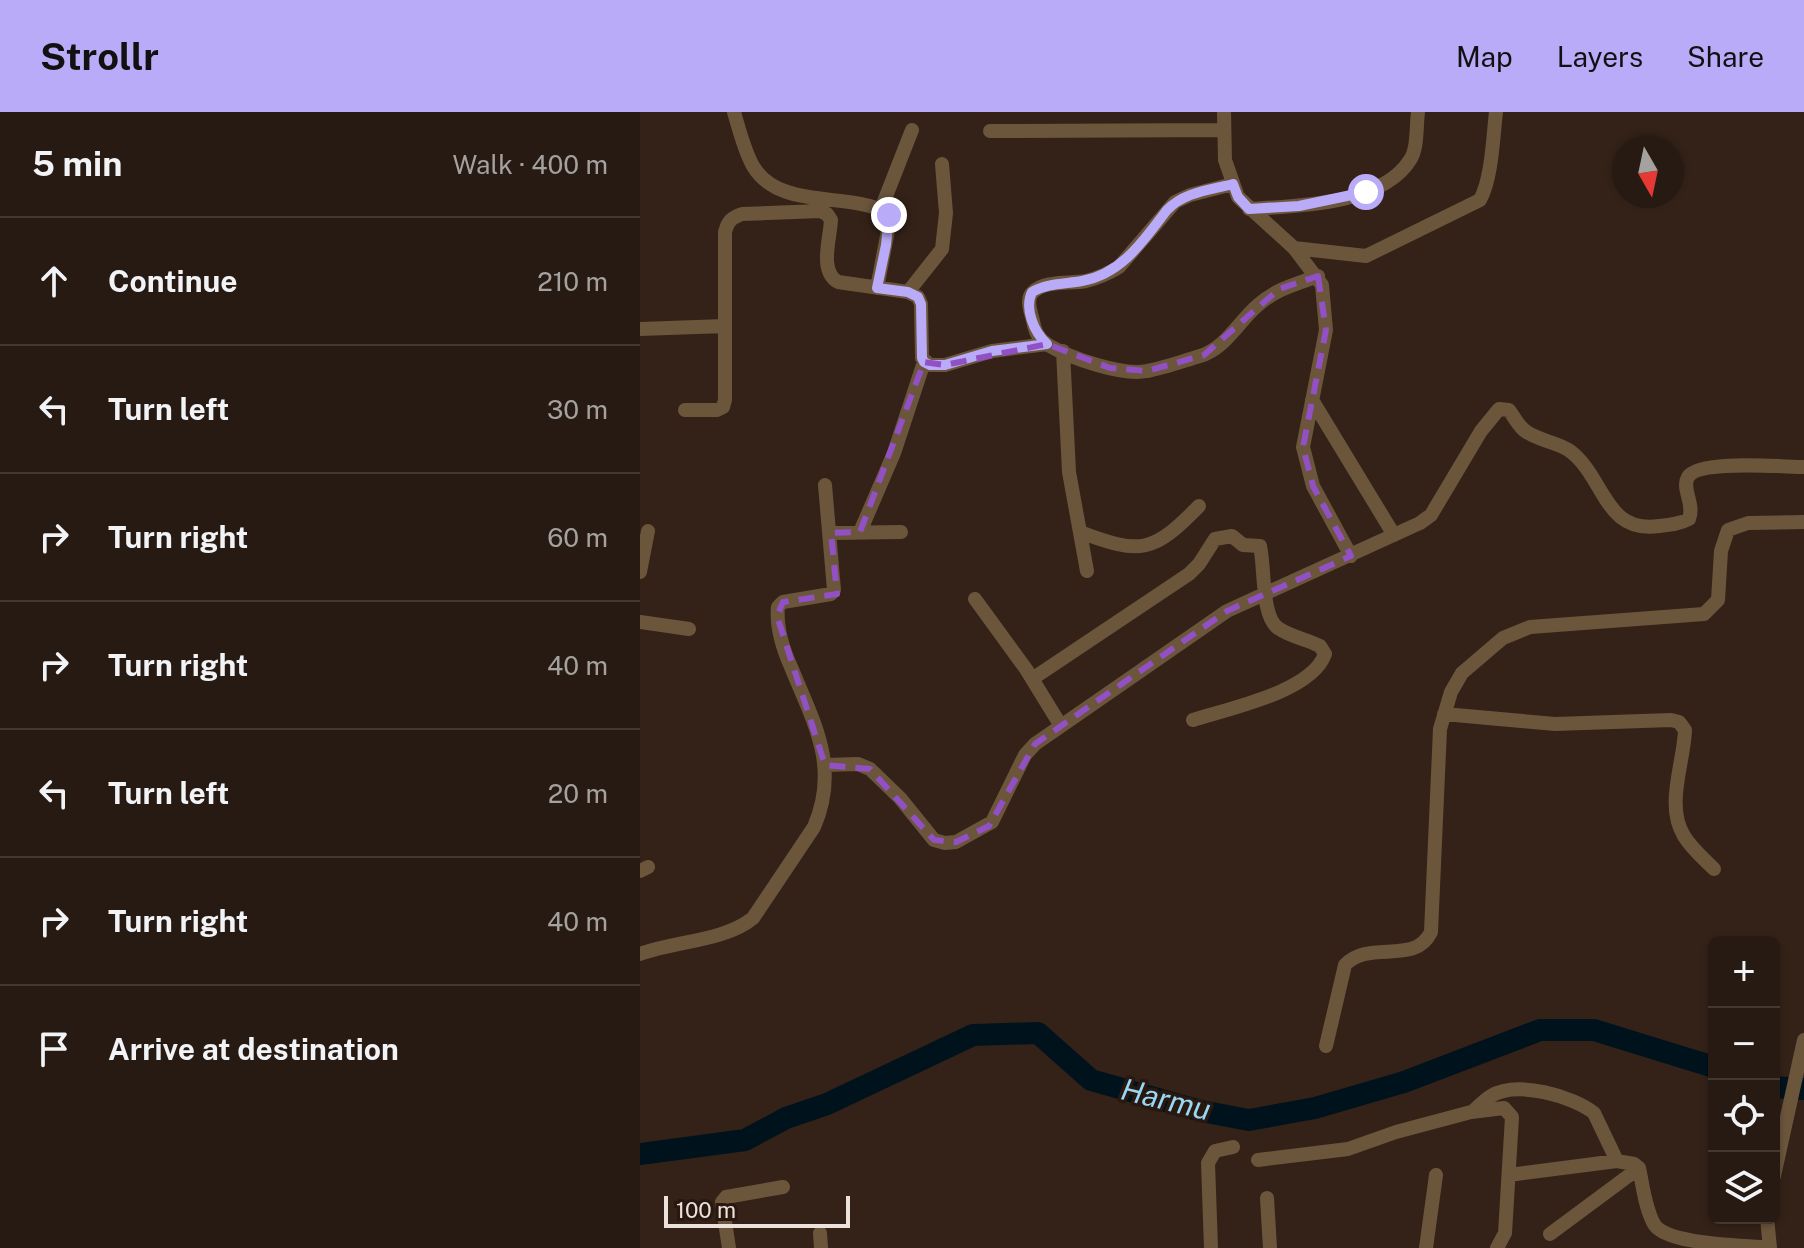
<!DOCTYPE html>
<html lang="en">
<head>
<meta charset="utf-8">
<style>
	:root { --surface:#271a12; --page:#2f231b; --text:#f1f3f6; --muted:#a4a19f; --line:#433832; --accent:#b9abf7 }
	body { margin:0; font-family:"Public Sans",sans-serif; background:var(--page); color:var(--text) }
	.controls { position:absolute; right:24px; bottom:24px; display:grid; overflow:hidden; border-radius:12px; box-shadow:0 2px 6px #0004 }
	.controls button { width:72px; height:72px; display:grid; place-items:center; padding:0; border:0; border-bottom:2px solid var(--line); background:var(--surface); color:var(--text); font:40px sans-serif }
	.compass { position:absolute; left:972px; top:24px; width:72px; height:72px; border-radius:50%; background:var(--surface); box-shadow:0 2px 6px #0004; rotate:171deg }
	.scale { position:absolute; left:24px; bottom:20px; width:186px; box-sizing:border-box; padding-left:8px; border:4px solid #ede1db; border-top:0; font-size:22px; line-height:28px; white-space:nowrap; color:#ede1db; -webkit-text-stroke:6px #29180f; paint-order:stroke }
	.stop { position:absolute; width:24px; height:24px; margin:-18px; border:6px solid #b9abf7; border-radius:50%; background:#fff }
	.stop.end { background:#b9abf7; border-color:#fff; box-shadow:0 2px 8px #0008 }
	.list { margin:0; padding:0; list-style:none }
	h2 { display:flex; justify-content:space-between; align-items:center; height:104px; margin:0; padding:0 32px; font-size:34px }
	h2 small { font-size:26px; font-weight:400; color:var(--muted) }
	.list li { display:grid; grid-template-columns:52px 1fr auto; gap:24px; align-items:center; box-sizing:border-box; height:128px; padding:0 32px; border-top:2px solid var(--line) }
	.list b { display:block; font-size:30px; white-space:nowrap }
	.list em { font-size:26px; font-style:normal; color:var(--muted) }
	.icon { flex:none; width:44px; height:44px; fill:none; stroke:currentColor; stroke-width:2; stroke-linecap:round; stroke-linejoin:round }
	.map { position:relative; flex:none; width:1164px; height:1136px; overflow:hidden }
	header { display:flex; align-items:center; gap:48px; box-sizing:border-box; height:112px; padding:0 40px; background:var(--accent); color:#111 }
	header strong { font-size:38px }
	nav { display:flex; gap:44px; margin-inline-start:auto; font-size:28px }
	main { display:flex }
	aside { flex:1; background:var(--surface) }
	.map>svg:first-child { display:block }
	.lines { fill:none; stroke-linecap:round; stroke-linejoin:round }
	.river { stroke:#00131d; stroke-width:22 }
	.minor { stroke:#6b563c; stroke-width:14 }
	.route { stroke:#b9abf7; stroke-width:10 }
	.marked { fill:none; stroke:#9250c5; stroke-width:6; stroke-dasharray:16 10; stroke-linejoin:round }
	.labels { text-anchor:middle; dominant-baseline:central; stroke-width:7; stroke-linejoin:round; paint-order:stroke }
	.water-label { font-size:30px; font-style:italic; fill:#96d8f5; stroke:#29180f }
</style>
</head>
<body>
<header>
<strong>Strollr</strong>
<nav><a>Map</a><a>Layers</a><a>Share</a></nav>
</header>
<main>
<aside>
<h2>5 min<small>Walk · 400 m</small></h2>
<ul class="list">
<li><svg class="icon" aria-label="ahead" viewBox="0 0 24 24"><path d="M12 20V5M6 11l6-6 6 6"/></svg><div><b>Continue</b></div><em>210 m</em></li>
<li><svg class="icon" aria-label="left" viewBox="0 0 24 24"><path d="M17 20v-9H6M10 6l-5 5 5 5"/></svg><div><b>Turn left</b></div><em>30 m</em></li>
<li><svg class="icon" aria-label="right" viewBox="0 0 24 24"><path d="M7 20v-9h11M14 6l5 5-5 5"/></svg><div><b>Turn right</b></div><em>60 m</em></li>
<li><svg class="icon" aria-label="right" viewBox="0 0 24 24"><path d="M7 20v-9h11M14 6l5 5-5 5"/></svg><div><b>Turn right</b></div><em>40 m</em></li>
<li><svg class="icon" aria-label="left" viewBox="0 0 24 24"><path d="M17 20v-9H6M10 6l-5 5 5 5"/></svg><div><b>Turn left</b></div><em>20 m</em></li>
<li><svg class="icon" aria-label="right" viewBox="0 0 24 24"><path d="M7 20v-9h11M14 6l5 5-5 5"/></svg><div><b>Turn right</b></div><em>40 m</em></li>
<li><svg class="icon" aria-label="arrive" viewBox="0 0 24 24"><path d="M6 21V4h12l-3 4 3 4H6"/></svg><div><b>Arrive at destination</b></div></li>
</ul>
</aside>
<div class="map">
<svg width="1164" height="1136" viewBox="0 0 1164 1136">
	<rect width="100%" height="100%" fill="#342218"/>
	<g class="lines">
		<path class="river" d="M1134 975 1164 977
			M0 1042 105 1028 146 1006 187 992 333 923 398 921 451 968 561 999 609 1008 675 996 764 970 900 918H954L1074 955"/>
		<path class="minor" d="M94 0C99 17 104 38 113 54 139 98 207 80 247 100L250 108 237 176
			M584 0 585 48 598 85 654 136 682 173 686 218 663 335 673 374 711 444
			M350 19 584 18
			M593 72 550 83 535 90 479 155C469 161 458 166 446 169 430 172 405 168 393 180 385 187 391 200 393 209 395 219 398 227 408 233 430 246 482 264 507 259 524 256 543 249 560 244 585 237 599 209 618 193 636 177 656 172 678 164
			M241 97 272 18
			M609 97C656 94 742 93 770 48 778 36 776 15 778 0
			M654 136 726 144 840 88C852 66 853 25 856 0
			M268 180 302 137 306 101 302 52
			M0 217 85 214
			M423 239 429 360 447 459
			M672 288 754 423
			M45 298H77L83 295 85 288V120C88 109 91 106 102 102L180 99 187 102 191 108C190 128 179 159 198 170L268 180 278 185 281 192 282 246 290 253H305L352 239 407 232
			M220 420 254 341 284 250
			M440 420C501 443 513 441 559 394
			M191 421 261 420
			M0 460 8 419
			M335 487 386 557 421 614
			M0 510 49 517
			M392 567 549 462 559 452 575 427 592 424 603 433 620 434C625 455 621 504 638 516 651 525 666 527 680 534L685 542C672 580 587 597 553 608
			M804 602 915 612 1031 608 1039 610 1045 618C1044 651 1025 693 1044 724 1052 737 1064 747 1074 757
			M185 653 218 652 230 657 260 686 294 728 305 731 316 730 352 710 385 643 395 632 587 499 780 411 791 403 841 319 859 297 869 298C874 305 878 313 884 318 897 329 916 329 930 339 965 365 964 422 1019 414 1029 413 1040 412 1049 407 1055 391 1041 377 1048 365 1058 347 1143 355 1164 355
			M0 759 8 755
			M0 842C36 829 85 829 113 806L174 715C200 655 174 611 151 555 143 537 136 515 138 495L143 490 191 482 194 478 185 373
			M686 934 705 853C729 827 775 854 791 820L800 617 811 580 822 561 863 526 890 515 1064 502 1078 488 1081 439 1088 418 1108 411 1164 410
			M832 1000C838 995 844 988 851 984 877 968 932 984 954 1001L977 1049
			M618 1048 708 1037 756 1020 831 1000 864 996 872 1005 865 1121 857 1136
			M869 1063 977 1049 994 1052 999 1056C1003 1074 1005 1096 1014 1112 1026 1133 1105 1133 1130 1136
			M1134 1064 1164 928
			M627 1086 630 1136
			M1127 1106 1130 1136
			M180 1121 181 1136
			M910 1122 999 1056
			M89 1136 82 1090 86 1085 143 1075
			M571 1136 568 1051 575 1039 593 1035
			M786 1136 796 1063"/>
	</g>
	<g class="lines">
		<path class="route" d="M249 103 246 133 237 176 268 180 278 185 281 192 282 246 284 250 290 253H305L352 239 407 232C394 220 384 197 392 180 407 171 425 172 442 169 482 162 504 128 527 98 544 80 570 78 593 72L598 85 609 97 659 94 726 80"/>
	</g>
	<path class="marked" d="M678 164 686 218 663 335 673 374 711 444 587 499 395 632 349 714 316 730 294 728 230 657 185 653 137 504 143 490 197 482 191 421 220 420 284 250 305 253 407 232 470 256 507 259 564 243 639 177Z"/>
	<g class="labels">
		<g class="water-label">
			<text transform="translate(526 987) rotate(14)">Harmu</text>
		</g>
	</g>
</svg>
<div class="controls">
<button>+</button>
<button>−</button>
<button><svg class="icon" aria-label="locate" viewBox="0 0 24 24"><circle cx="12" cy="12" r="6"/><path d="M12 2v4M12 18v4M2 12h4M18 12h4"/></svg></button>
<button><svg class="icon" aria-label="layers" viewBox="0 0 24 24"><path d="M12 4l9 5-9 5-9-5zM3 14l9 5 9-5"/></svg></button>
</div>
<svg class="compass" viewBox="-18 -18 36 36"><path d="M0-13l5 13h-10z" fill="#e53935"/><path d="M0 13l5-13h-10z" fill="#a4a19f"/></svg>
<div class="scale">100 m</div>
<div class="stop" style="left:726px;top:80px"></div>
<div class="stop end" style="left:249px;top:103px"></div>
</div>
</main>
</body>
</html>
